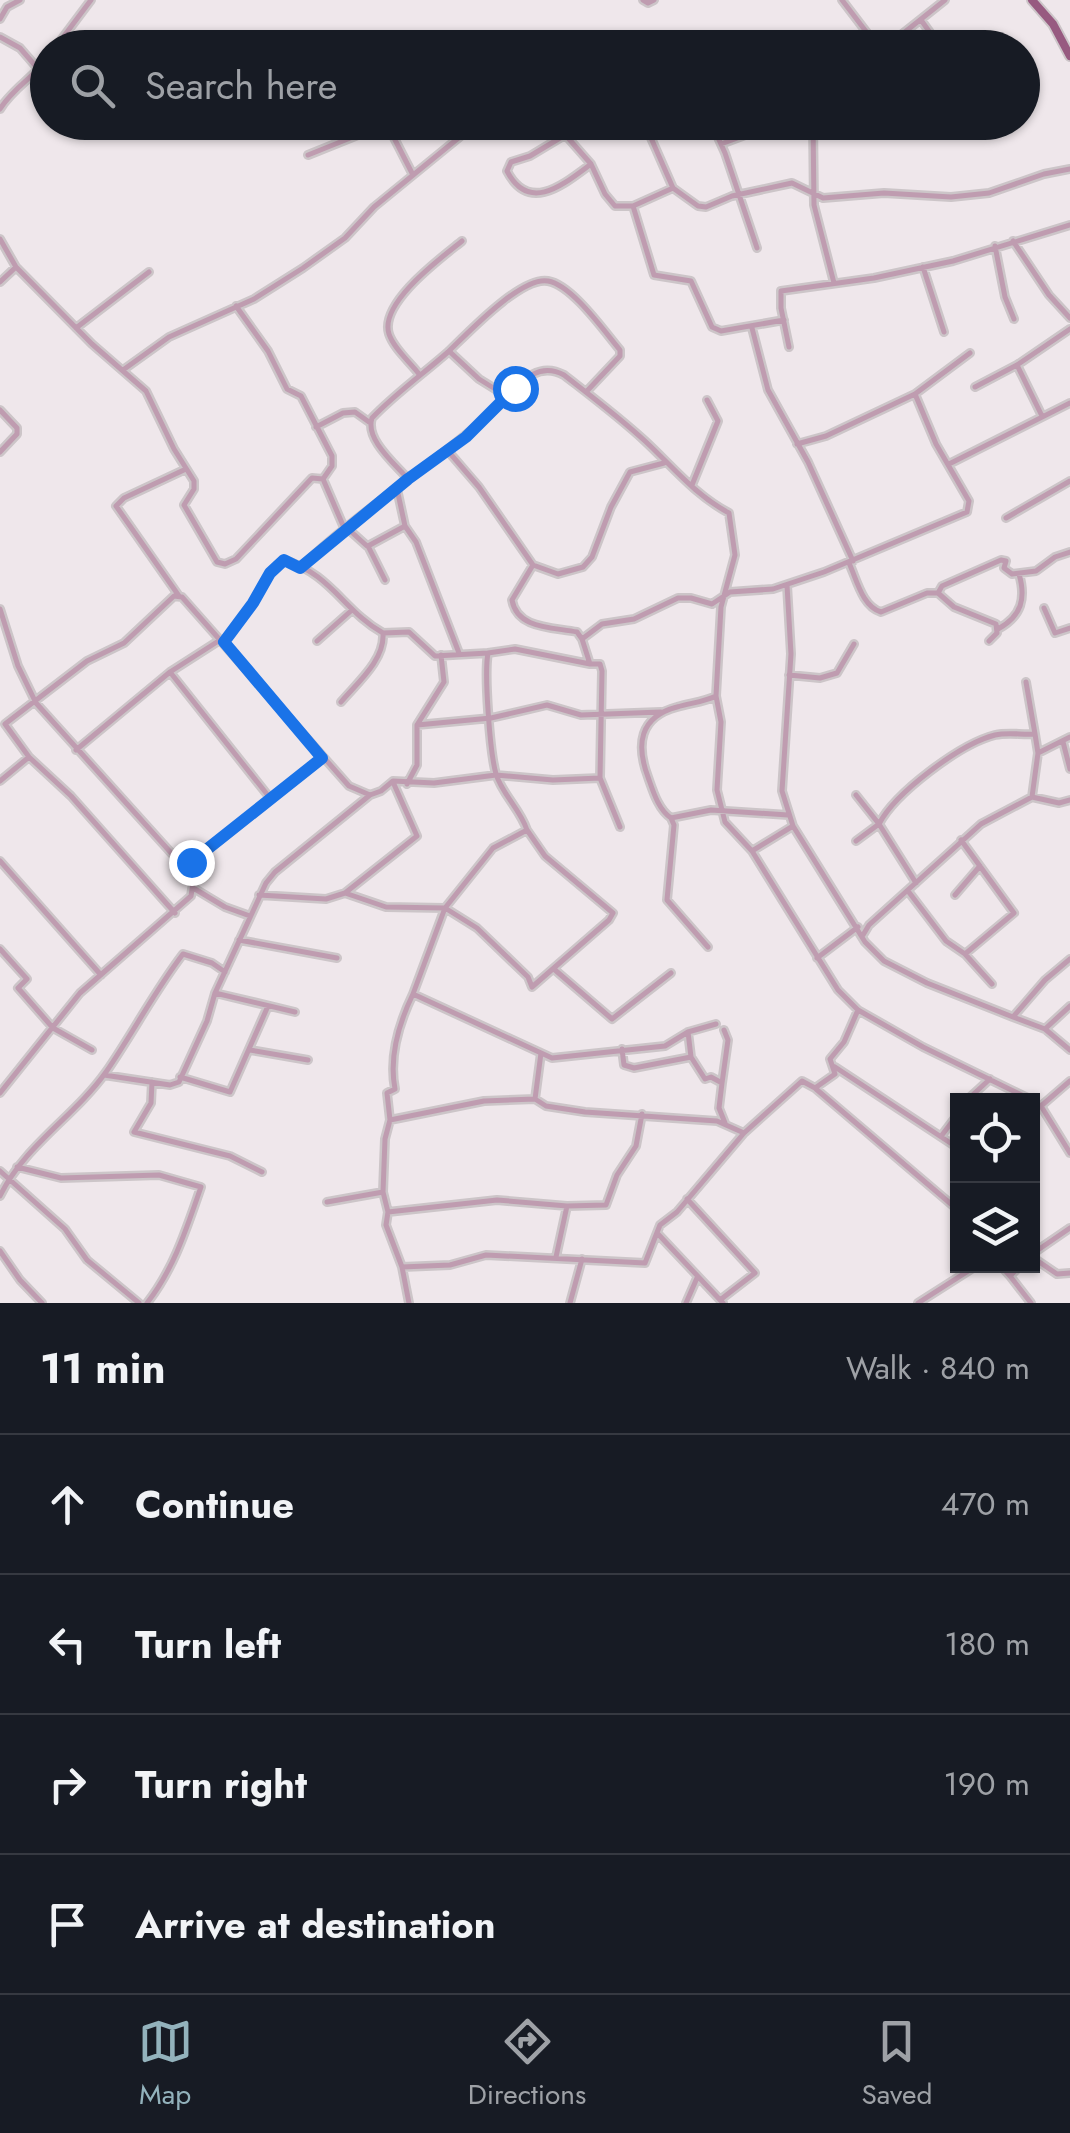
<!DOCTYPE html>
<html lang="en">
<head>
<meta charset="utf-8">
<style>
	:root { --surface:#171b24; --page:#242831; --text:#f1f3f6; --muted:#9ea1a6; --line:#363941; --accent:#93b2bc }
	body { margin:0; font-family:Jost,sans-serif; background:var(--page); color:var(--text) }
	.controls { position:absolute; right:30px; bottom:30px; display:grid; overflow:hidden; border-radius:0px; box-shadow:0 2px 8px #0004 }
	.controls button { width:90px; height:90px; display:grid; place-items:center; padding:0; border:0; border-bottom:2px solid var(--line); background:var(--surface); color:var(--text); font:50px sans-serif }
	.stop { position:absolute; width:30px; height:30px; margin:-22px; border:8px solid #1a73e8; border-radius:50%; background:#fff }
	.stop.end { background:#1a73e8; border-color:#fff; box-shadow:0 2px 10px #0008 }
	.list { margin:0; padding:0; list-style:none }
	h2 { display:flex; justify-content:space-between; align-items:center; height:130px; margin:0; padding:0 40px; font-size:42px }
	h2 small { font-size:32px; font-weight:400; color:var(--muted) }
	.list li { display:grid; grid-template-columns:65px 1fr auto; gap:30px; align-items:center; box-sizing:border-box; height:140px; padding:0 40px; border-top:2px solid var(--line) }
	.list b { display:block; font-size:38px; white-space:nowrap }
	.list em { font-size:32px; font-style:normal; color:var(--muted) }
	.icon { flex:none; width:55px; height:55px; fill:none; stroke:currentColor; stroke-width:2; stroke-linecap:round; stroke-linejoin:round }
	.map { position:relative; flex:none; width:1070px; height:1303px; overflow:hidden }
	.search { position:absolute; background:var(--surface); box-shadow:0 2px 8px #0004; left:30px; right:30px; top:30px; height:110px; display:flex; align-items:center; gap:25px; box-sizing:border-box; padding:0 35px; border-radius:55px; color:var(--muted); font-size:38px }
	.sheet { height:690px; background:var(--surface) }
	nav { display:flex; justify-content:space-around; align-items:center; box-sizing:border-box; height:140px; border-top:2px solid var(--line); background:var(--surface); font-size:28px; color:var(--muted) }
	nav a { display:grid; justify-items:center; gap:5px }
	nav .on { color:var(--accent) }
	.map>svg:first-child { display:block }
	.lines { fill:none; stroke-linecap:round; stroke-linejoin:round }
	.street-casing { stroke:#ccc5c8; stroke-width:10 }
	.primary-casing { stroke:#ccc5c8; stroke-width:12 }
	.street { stroke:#bf9cb0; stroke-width:5 }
	.primary { stroke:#975a80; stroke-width:8 }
	.route { stroke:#1a73e8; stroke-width:12 }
</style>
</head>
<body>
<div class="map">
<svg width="1070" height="1303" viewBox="0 0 1070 1303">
	<rect width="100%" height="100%" fill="#efe7eb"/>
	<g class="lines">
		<defs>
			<path id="street" d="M643 0 648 3 654 0
				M842 0 871 38 886 47 945 0
				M0 19 7 7 20 0
				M921 20 941 48
				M0 37 20 48 39 70
				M55 48 91 0
				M0 109C13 88 34 77 48 58
				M554 122 591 164 605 194 615 206H633L673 188 698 206 706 207 732 196 792 183 823 198 884 193 951 197 989 193 1044 174 1070 169
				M644 122 673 188
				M711 122 725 153 757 248
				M813 122 814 205 834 283
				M565 135 530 156 511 162 507 171C529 214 564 184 591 164
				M721 144 780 122
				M308 155 380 126 391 132 413 175
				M633 206 654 275 691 281 712 327 721 331 784 320
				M0 239 16 267 92 344 146 391 174 449 194 481V489L184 505 217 562 225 564 236 559 312 478 323 479 345 530
				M1013 241 1049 295 1070 318
				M995 246 1005 297 1014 319
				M923 267 944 332
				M0 282 16 267
				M236 306 268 351 287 389 301 396 332 456V466L323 479
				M76 328 149 272
				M752 328 768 390 808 462 853 561
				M789 347 781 308V291L874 278 953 261 1070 225
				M449 351 479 379 508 397C523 379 540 362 564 375 591 396 619 417 645 441 672 466 695 495 729 513L735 555 721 607 716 696C704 702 690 703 677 707 639 717 636 745 648 777 653 791 658 809 671 818L711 810 788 815
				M123 370 169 337 254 299 303 268 345 238 374 207 478 122
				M419 374C410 362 394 349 389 334 379 303 441 258 462 241
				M975 387 1017 365
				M0 410 17 428V434L0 452
				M1042 416 1017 365 1070 329
				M316 427 343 413 355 412 369 422
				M797 444 826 436 915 394 970 353
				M448 451 479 487 533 565 558 574 583 567 592 557 611 507 630 472 664 463
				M949 464 1070 403
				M408 479C394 463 365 439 372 418 396 393 423 374 448 352 467 334 521 276 548 281 572 285 604 331 620 350V356L587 391
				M692 485 718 421 707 400
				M397 489 405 526 416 542 459 653
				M1006 518 1070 481
				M347 528 367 546
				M849 563C857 580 862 606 881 612L927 593H938L942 586 1001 560 1006 561 1004 568 1012 574 1036 571 1055 557 1070 552
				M533 565 512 600C517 629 552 627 577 632L582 639
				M300 568C365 505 444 460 508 397
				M385 580 368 546 405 526
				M787 585 791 654 782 791 793 826 865 942 884 961 927 983 1013 1017 1045 980 1070 959
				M938 593 954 607 996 624 997 633 989 641
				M179 596 116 506 124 498 186 469
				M1044 608 1055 633 1070 628
				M0 609 18 666 36 703 182 865 220 840 323 758
				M998 629C1022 616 1026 598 1019 574
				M317 641 352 610
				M224 642 253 603 270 573 284 560C330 573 345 612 383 633L409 632 435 656 488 653
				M590 664H600L602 671 600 778 620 827
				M170 672 270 798
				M789 675 820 678 837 673 854 644
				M1026 682 1035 734
				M716 696 721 722 717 790 725 822 752 851 838 990 858 1010 923 1047 1032 1100
				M341 702C357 683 385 660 383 633
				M417 725 491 718 547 705 581 715 661 712
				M1063 742 1070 769
				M76 750 170 672 220 640 349 786 370 795 381 791 393 781 434 783 496 775 553 780 600 778
				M0 781 29 757
				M407 784 417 765V725L444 682 441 655
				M856 795 879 824 856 841
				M1032 797 1059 803 1070 800
				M671 818 674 825 667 900 708 947
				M527 830 545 856 613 913 609 920 532 987 528 977 477 928 445 908 493 848 527 830C520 809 502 794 496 774 490 753 484 674 488 653L515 649 590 664 582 639 602 624 634 619 678 598H691L712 604 730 592 773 589 824 572 967 512 969 501 936 444 915 394
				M961 840 1014 913 965 954
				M752 851 793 826
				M0 861 101 975
				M916 883 879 824C895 793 960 744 995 735 1008 732 1022 735 1035 734L1038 753
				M195 889 225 907 250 916
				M908 891 946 941 965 954 992 984
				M345 893 386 907 445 908 413 994
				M259 895 326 899 345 893 417 836 393 782
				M955 895 980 866
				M175 913 71 796 29 757 5 724 87 661 124 643 174 596 182 597 220 640
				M863 935 869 925 981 824 1032 797 1038 753 1070 737
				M239 940 337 958
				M0 949 27 979 18 988 53 1028 92 1050
				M817 958 858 927
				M555 970 612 1019 671 973
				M215 993 295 1012
				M1013 1017 1045 1029 1070 1050
				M1045 1029 1070 1006
				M688 1032 691 1057 705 1079 711 1077 722 1083 719 1108 725 1123
				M622 1049 624 1065 634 1068 691 1057
				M250 1050 308 1060
				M835 1067 958 1148
				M104 1075 170 1085 179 1082 207 1021 215 993 266 883 275 872 370 795
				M180 1077 230 1092 268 1006
				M152 1082 151 1103 134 1132 230 1156 262 1172
				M722 1083 728 1040 724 1030
				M816 1089 958 1210
				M0 1093 80 993 191 896 193 883 182 865
				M535 1099 541 1053
				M967 1100 990 1079
				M1032 1101 1041 1106 1070 1153
				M1041 1106 1070 1081
				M390 1120 387 1093 395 1089C389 1058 399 1023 413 994L552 1058 665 1046 688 1032 716 1024
				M942 1135 958 1114
				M17 1167 61 1178 159 1175 201 1187C187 1227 174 1269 147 1303
				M0 1171 65 1229 87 1260 139 1303
				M383 1192 385 1139 390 1120 484 1101 535 1099 546 1106 585 1112 717 1121 744 1133
				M0 1196C25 1145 74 1117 106 1072 133 1033 154 992 183 954L212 963 225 972
				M687 1199 755 1273 720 1300
				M327 1202 383 1192 388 1212 386 1225 402 1267 409 1303
				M388 1212 497 1200 567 1206 606 1205 617 1175 636 1146 642 1114
				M658 1234 723 1303
				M0 1251 20 1280 42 1303
				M1032 1254 1070 1228
				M556 1257 567 1206
				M1032 1257 1057 1274 1070 1273
				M1001 1266 1010 1276
				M1020 1266 1010 1276 1031 1303
				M402 1267 450 1265 486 1255 645 1263 660 1225 677 1212 744 1133 802 1081 815 1088 835 1074 830 1059 844 1042 858 1010
				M570 1303 582 1259
				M686 1303 697 1278
				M918 1303 976 1266"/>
			<path id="primary" d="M1032 0 1053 24 1070 56"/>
		</defs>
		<use href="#street" class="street-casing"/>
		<use href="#primary" class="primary-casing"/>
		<use href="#street" class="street"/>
		<use href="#primary" class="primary"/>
	</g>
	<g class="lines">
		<path class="route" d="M191 862 322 758 224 642 253 603 270 573 284 560 300 568 408 479 466 437 515 388"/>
	</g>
</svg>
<div class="controls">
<button><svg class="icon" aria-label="locate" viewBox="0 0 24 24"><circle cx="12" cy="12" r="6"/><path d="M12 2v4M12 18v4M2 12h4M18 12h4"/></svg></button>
<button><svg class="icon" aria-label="layers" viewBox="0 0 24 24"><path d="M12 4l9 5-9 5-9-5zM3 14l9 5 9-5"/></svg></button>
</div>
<div class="stop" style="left:515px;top:388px"></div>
<div class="stop end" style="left:191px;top:862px"></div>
<div class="search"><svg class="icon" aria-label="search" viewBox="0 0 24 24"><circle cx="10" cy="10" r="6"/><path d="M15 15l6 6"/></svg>Search here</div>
</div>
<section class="sheet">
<h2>11 min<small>Walk · 840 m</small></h2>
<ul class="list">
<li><svg class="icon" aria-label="ahead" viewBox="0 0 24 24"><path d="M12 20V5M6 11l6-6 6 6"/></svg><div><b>Continue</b></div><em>470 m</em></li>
<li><svg class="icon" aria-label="left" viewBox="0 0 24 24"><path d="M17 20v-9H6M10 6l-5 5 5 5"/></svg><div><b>Turn left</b></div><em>180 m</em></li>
<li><svg class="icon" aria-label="right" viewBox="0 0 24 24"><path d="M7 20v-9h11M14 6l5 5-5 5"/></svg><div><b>Turn right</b></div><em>190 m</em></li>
<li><svg class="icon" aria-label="arrive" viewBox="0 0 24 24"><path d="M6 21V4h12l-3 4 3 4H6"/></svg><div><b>Arrive at destination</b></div></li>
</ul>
</section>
<nav>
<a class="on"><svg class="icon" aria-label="map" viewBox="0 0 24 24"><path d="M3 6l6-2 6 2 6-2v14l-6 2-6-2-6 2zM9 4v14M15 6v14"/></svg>Map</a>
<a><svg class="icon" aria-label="directions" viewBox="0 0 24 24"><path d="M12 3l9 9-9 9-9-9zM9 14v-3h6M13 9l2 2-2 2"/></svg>Directions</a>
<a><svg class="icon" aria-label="saved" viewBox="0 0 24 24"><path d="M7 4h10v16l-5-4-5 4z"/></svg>Saved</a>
</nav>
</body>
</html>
